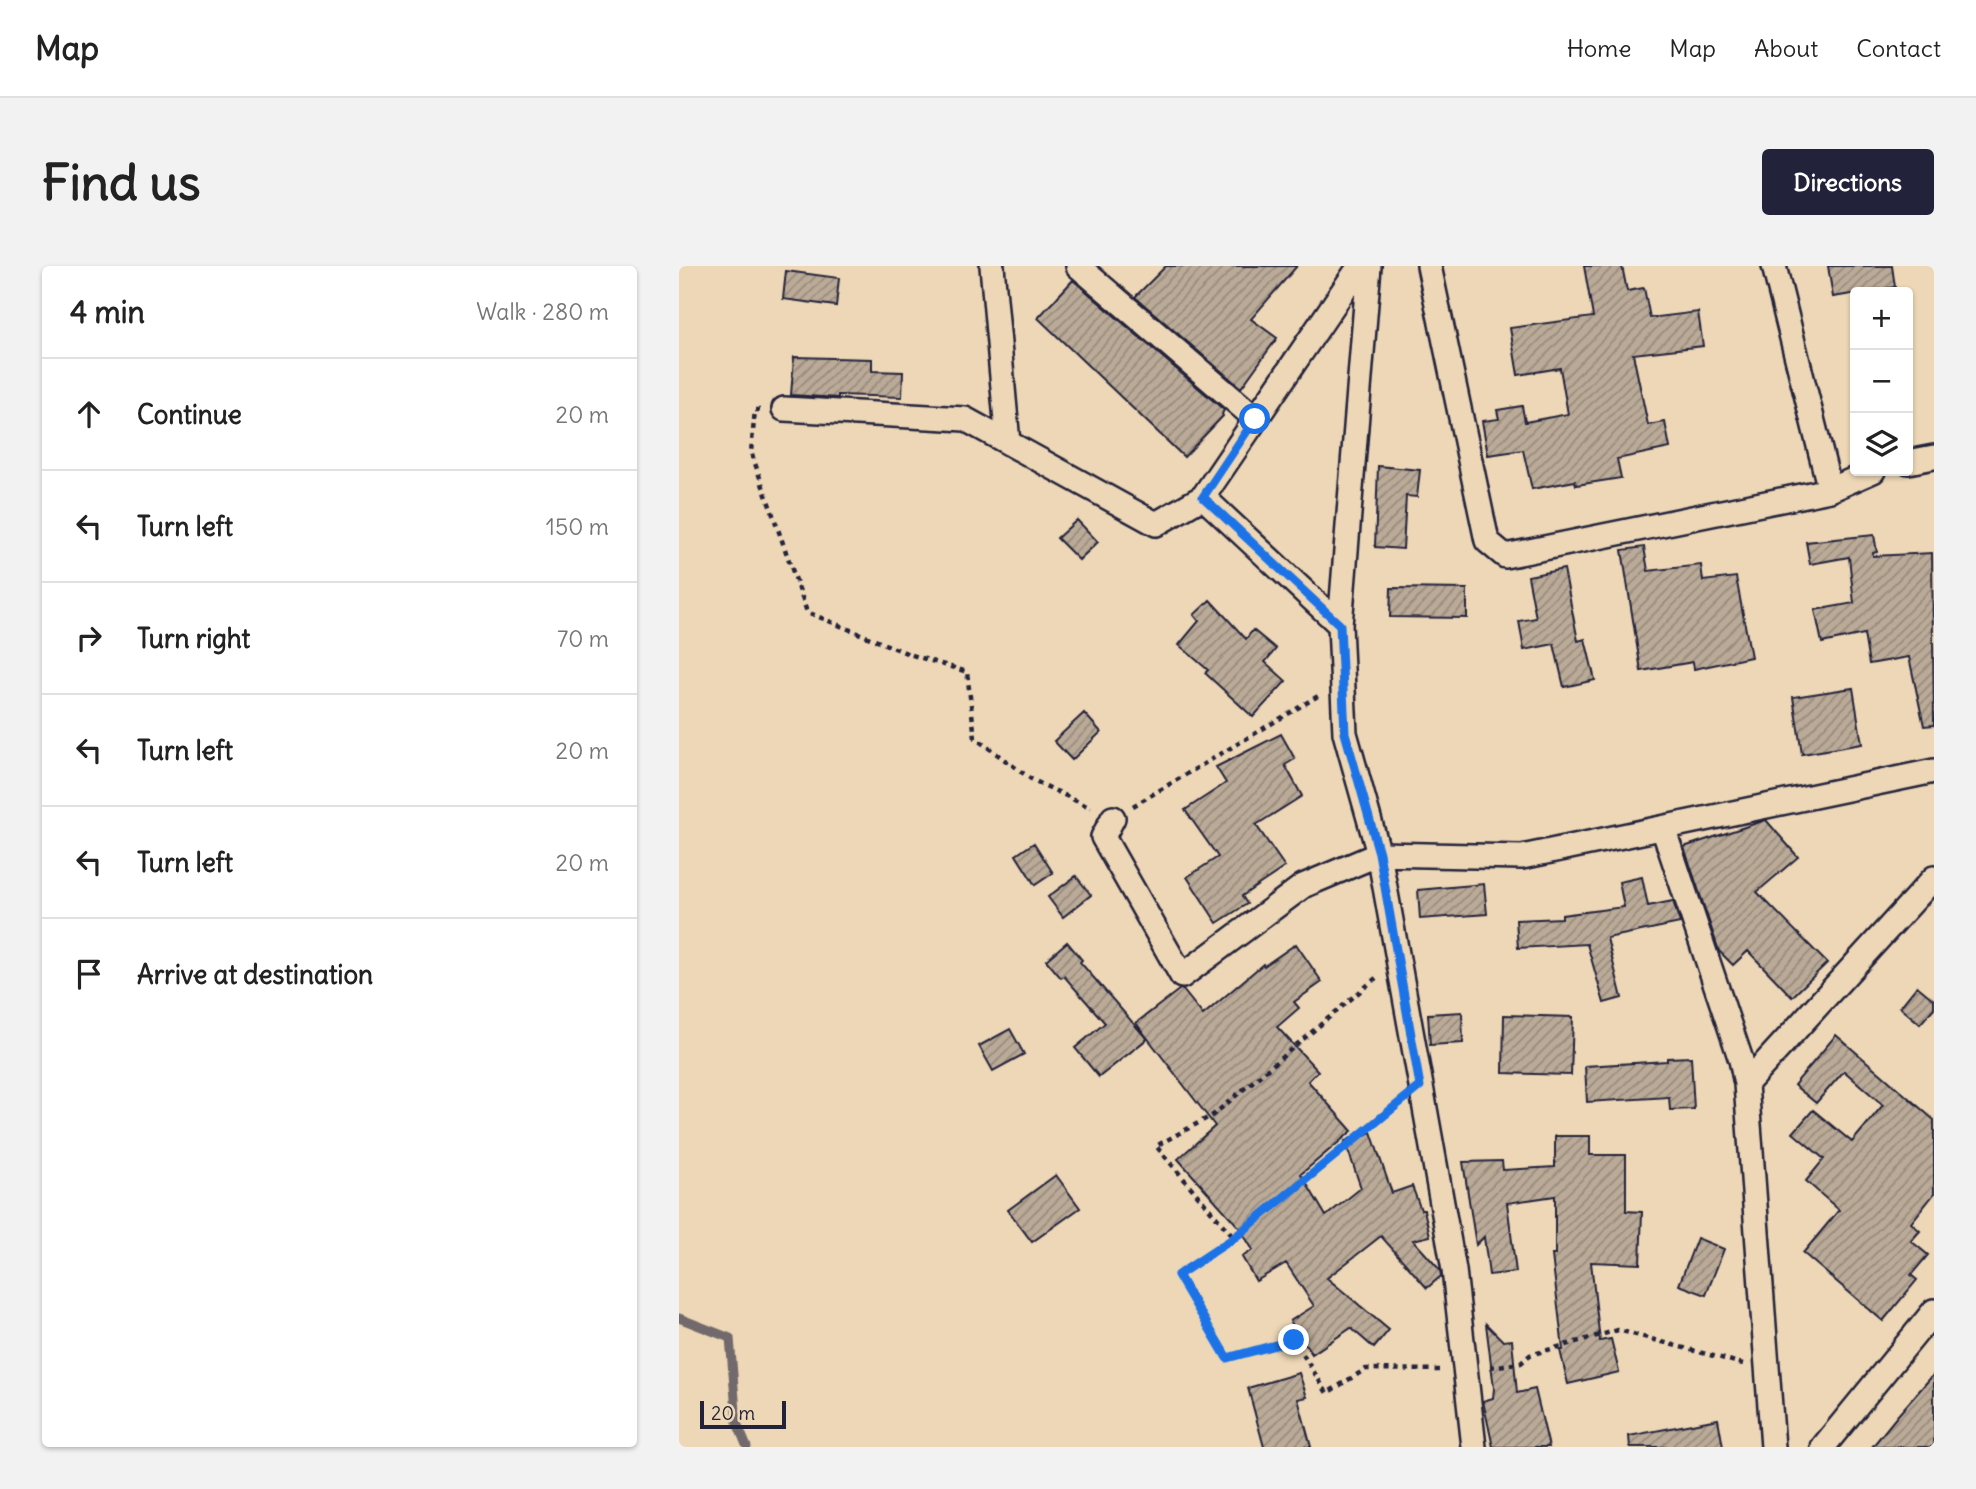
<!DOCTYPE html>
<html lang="en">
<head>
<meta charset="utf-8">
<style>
	:root { --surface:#fff; --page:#f2f2f2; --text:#222; --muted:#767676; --line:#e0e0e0; --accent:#22223b }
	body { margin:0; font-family:Delius,sans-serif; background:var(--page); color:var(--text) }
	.controls { position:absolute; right:21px; top:21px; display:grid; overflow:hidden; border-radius:7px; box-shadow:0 2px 5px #0004 }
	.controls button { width:63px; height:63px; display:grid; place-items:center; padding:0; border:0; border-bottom:2px solid var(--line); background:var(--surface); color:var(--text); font:35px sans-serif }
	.scale { position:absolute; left:21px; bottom:18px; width:86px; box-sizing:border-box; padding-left:7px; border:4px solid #22223b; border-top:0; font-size:19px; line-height:24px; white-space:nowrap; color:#22223b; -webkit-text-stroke:5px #edd7b6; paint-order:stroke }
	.stop { position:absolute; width:21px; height:21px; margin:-16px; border:5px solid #1a73e8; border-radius:50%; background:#fff }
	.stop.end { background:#1a73e8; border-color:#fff; box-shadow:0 2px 7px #0008 }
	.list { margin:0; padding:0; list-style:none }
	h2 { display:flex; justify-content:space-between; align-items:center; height:91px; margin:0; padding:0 28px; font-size:30px }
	h2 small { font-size:23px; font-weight:400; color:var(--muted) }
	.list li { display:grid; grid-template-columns:46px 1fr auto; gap:21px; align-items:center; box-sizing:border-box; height:112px; padding:0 28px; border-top:2px solid var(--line) }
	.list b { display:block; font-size:26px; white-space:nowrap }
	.list em { font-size:23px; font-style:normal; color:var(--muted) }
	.icon { flex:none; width:38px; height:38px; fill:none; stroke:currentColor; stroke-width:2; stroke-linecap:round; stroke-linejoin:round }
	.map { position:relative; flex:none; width:1255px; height:1181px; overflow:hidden; border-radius:7px }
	header { display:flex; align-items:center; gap:42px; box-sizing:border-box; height:98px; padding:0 35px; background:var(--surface); border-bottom:2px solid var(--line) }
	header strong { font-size:33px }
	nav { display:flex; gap:38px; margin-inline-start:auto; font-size:24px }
	.intro { display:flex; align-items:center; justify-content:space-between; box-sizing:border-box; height:168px; padding:0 42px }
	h1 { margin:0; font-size:49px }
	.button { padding:18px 32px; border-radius:7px; background:var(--accent); color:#fff; font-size:24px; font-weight:700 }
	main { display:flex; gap:42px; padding:0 42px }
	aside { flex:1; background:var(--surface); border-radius:7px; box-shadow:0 2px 5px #0004 }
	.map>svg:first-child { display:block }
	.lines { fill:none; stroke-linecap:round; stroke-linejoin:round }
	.stream { stroke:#72696c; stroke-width:9 }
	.building { fill:url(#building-hatch); stroke:#22223b; stroke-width:2 }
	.street-casing { stroke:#22223b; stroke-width:28 }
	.path { stroke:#22223b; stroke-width:4.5; stroke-dasharray:5 5; stroke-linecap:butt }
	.street { stroke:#edd7b6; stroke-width:23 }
	.route { stroke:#1a73e8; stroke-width:9 }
</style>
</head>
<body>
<header>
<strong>Map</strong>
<nav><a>Home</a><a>Map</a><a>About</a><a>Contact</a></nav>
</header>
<div class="intro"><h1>Find us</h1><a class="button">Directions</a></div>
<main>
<aside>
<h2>4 min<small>Walk · 280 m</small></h2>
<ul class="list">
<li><svg class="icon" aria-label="ahead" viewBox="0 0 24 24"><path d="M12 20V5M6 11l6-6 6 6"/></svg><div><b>Continue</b></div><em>20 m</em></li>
<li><svg class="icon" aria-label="left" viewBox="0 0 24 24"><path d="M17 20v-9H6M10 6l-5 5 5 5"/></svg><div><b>Turn left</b></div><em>150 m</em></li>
<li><svg class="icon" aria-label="right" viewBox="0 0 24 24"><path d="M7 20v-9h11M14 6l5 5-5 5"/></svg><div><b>Turn right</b></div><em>70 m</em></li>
<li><svg class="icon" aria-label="left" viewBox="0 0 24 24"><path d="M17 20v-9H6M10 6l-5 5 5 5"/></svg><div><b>Turn left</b></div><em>20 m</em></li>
<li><svg class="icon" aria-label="left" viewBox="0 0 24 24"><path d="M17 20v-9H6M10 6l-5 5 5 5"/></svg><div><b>Turn left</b></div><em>20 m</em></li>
<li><svg class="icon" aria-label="arrive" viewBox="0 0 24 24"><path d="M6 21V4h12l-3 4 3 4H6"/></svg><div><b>Arrive at destination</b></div></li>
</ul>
</aside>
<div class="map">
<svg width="1255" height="1181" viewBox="0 0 1255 1181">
	<defs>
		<pattern id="building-hatch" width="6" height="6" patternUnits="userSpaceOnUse" patternTransform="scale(1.75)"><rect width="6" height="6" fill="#baaa97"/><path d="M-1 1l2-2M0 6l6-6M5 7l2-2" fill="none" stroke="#978a7c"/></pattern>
	</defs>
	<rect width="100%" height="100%" fill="#edd7b6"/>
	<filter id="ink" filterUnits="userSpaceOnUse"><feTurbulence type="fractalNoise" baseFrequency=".0143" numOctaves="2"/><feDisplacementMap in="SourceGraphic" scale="14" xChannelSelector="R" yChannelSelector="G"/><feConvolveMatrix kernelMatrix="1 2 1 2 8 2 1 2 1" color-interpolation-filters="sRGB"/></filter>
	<g filter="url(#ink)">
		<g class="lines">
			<path class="stream" d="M0 1052 51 1072 58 1157 68 1181"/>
		</g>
		<path class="building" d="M487 0H618L572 53 598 72 562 122 456 31Z
			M905 0H943L948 25 965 22 971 52 1019 46 1024 80 954 88 969 159 986 156 991 182 938 193 942 212 897 219 896 215 853 223 844 184 809 189 803 155 820 153 818 144 843 140 846 156 889 148 881 102 839 109 831 62 914 51Z
			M1149 0H1213L1216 21 1154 31Z
			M107 5 160 12 157 40 104 33Z
			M394 14 545 144 543 148 544 150 505 191 359 52Z
			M115 91 193 93V105L224 106 223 131 159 129V132L112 129Z
			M699 200 741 204 738 231 727 230 724 283 696 281Z
			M398 254 419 276 400 294 378 272Z
			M1195 269 1198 286 1194 287V290L1253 287 1255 459 1245 460 1230 391 1190 398 1185 368 1143 377 1136 344 1175 337 1170 291 1131 298 1127 276Z
			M965 281 969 305 1022 299 1024 315 1057 311 1072 391 1015 403 1014 396 962 405 943 284Z
			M885 303 899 375 906 373 916 414 885 421 875 378 845 384 840 355 857 352 849 310Z
			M712 322 788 323V352L711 351Z
			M531 334 567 373 574 364 597 383 586 396 607 415 574 451 526 407 529 404 500 379 520 355 515 349Z
			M1174 422 1183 478 1123 488 1114 431Z
			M405 447 422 466 393 494 375 475Z
			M602 468 616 493 606 499 623 530 577 559 606 601 563 630 568 638 538 657 508 611 539 591 506 544 547 517 537 501Z
			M1087 554 1119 591 1078 626 1148 697 1113 731 1069 685 1054 699 1040 685 1005 581Z
			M355 577 374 607 356 619 337 589Z
			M397 610 412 629 384 651 369 631Z
			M963 611 969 640 994 635 1001 657 928 672 943 732 925 737 908 678 839 682 837 654 883 652V649L945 641 940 616Z
			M805 618 808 648 741 653 739 624Z
			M388 676 403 694 401 696 468 773 420 811 396 782 426 757 385 710 382 712 367 694Z
			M617 678 643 716 615 736 620 742 598 761 639 805 629 815 673 865 622 908 647 950 682 922 666 875 692 866 713 927 733 920 742 944H745L751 970 734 974 761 1004 762 1010 748 1022 702 970 648 1012 710 1064 695 1082 672 1062 633 1088 611 1055 635 1040 607 997 577 1015 563 991 574 984 559 960 499 893 536 860 457 757 501 723 504 724 524 749 584 698 585 700Z
			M1238 720 1255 734V742L1241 758 1221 741Z
			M783 746 784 777 751 779 749 748Z
			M825 749 894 751 892 809 824 807Z
			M331 763 345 788 314 805 300 780Z
			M1157 769 1255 854V928L1232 957 1241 965 1232 975 1249 989 1232 1009 1238 1014 1204 1055 1124 987 1160 944 1127 915 1145 893 1114 867 1134 844 1173 876 1204 839 1165 805 1137 837 1115 819Z
			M1012 791 1015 843 991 844 990 831 908 836 906 800 988 795V792Z
			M876 870H911V889H947V945L963 946 961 998 912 996 921 1075 932 1073 940 1106 889 1118 881 1084H884L873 989H876V930L828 937 837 1006 810 1009 805 971 797 979 784 896 823 895 824 904 876 901Z
			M377 909 401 942 353 976 329 944Z
			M1018 972 1045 983 1027 1029 1000 1019Z
			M807 1058 824 1075 833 1074 838 1127 856 1123 870 1181H814L804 1135 814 1132 815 1122Z
			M620 1107 628 1131 619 1133 632 1181H585L569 1122Z
			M1255 1108V1181H1193L1219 1149Z
			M1039 1153 1044 1181H951L950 1170Z"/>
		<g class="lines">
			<defs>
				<path id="street" d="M313 0 329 177
					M399 0 577 153
					M690 0 661 359 666 467 700 588 742 820 775 1004 795 1181
					M750 0 808 275 826 290 1151 224 1194 205
					M1095 0 1151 224
					M105 143 286 153 477 258 524 231
					M1229 196 1255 191
					M661 359 524 231 681 0
					M434 552 424 571 503 710 624 620 700 588 843 591 1255 505
					M984 562 1062 794 1067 818 1094 1181
					M1067 818 1255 612
					M1144 1181 1255 1045"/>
			</defs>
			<use href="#street" class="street-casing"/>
			<path class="path" d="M81 144H76L72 186 128 346 230 388 288 406 296 472 352 513 412 542
				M454 540 639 430
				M697 712 534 849 477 880 555 972 720 837
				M555 972 499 1008 548 1092 615 1074 648 1127 687 1103 760 1104
				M811 1101 842 1097 851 1089 939 1064 1064 1098"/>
			<use href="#street" class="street"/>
		</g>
	</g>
	<g class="lines" filter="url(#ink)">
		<path class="route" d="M576 153 524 231 661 359 666 467 700 587 741 820 555 972 499 1009 548 1092 615 1074"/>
	</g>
</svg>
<div class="controls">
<button>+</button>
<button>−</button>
<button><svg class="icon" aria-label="layers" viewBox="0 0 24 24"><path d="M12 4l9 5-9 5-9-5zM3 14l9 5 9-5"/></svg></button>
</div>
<div class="scale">20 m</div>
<div class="stop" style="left:576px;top:153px"></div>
<div class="stop end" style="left:615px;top:1074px"></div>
</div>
</main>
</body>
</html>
